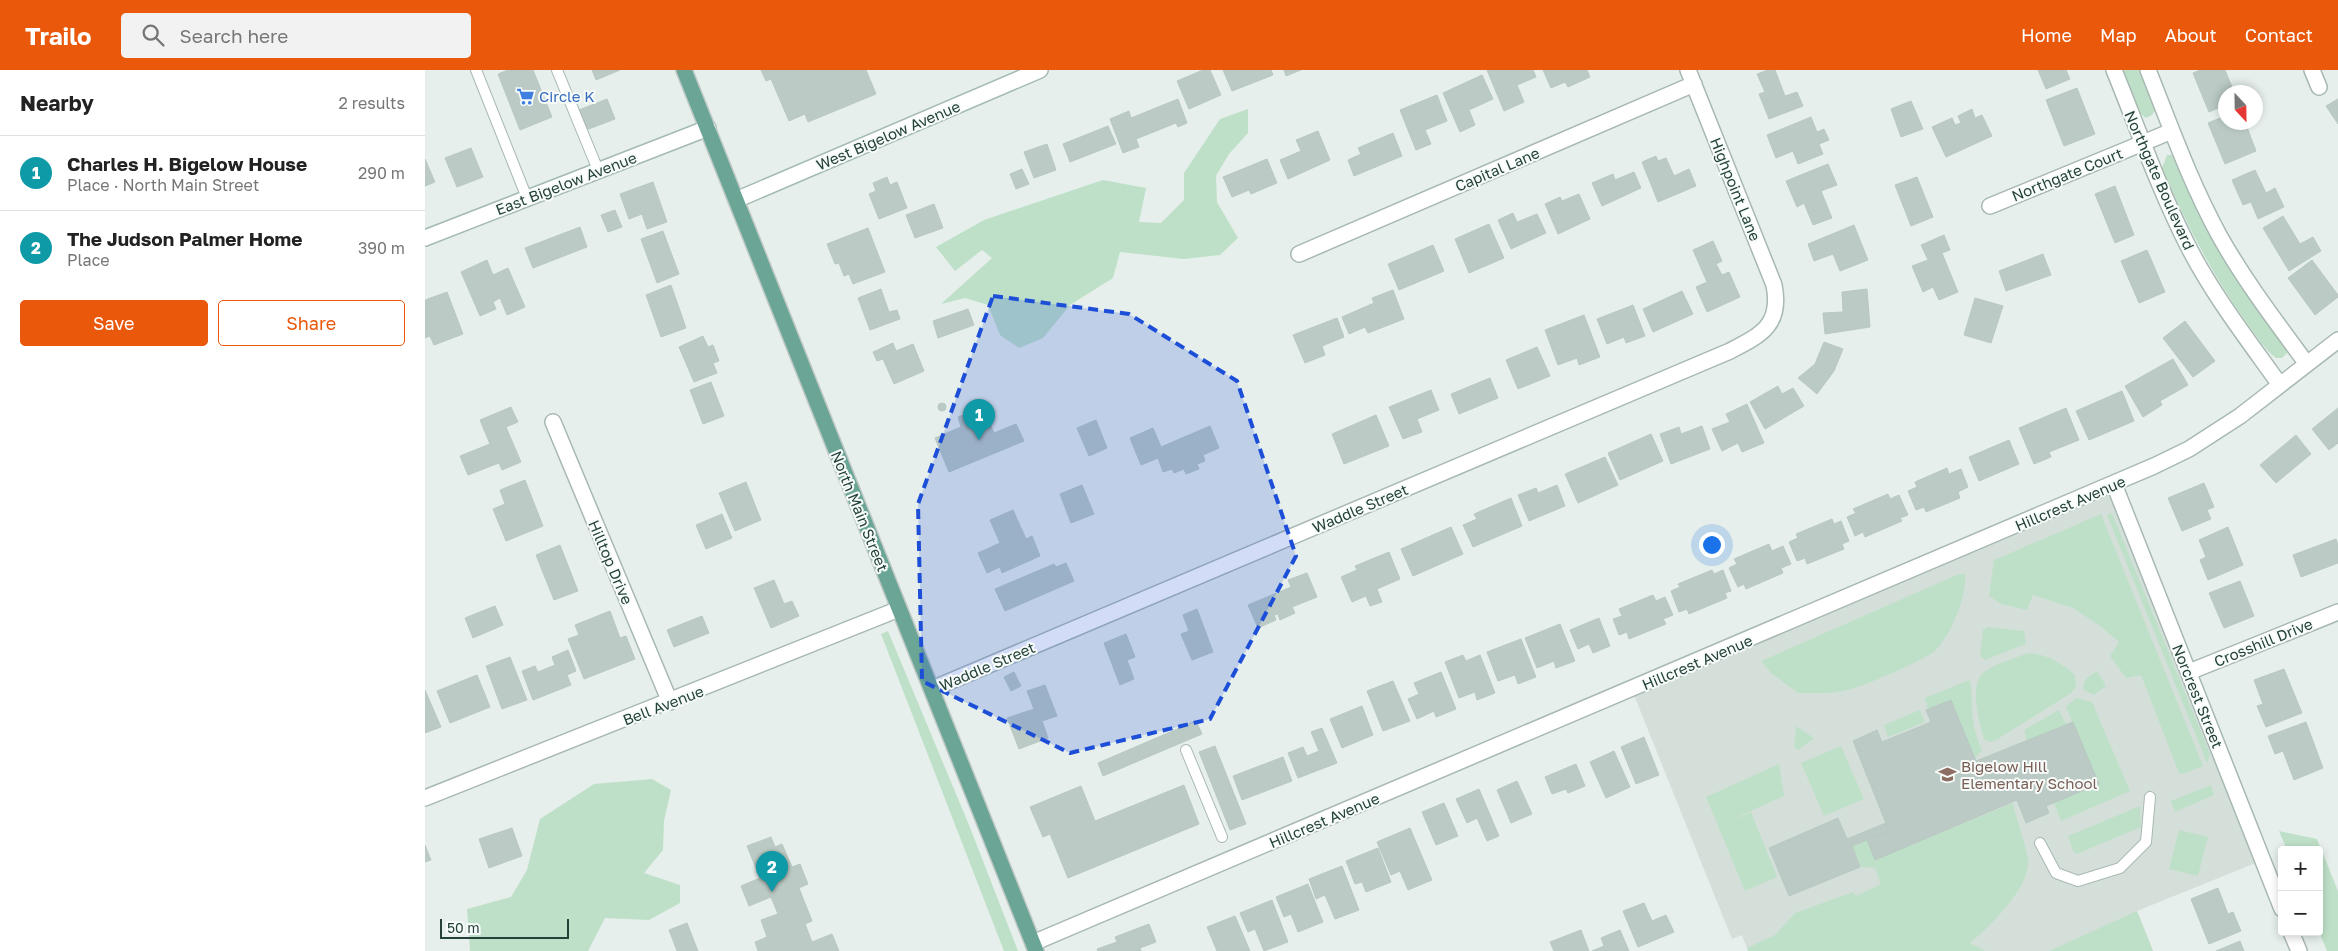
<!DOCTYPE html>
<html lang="en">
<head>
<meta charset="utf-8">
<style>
	:root { --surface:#fff; --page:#f2f2f2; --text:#222; --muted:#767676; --line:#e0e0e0; --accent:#ea580c }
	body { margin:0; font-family:"Golos Text",sans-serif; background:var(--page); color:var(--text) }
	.controls { position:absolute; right:15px; bottom:15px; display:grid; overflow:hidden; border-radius:5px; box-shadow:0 2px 8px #0003 }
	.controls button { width:45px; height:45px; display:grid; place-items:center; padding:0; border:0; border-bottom:1px solid var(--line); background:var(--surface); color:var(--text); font:25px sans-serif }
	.compass { position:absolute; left:1793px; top:15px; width:45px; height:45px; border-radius:50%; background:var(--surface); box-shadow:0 2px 8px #0003; rotate:158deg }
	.scale { position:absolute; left:15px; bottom:12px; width:129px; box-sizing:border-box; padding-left:5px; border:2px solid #24423a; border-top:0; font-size:14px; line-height:18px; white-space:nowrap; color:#24423a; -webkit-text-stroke:4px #f7fbf9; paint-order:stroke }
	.you { position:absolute; left:1286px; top:474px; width:18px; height:18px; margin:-12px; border:4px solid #fff; border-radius:50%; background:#1a73e8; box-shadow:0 0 0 8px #1a73e833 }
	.badge { display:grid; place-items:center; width:32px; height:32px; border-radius:50%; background:var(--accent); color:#fff; font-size:16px; font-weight:700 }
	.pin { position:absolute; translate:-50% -41px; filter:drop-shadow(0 1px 2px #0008) }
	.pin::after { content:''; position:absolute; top:26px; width:18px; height:15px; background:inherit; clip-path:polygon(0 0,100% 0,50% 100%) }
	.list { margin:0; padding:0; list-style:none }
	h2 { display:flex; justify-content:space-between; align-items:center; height:65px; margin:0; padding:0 20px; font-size:21px }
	h2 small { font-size:16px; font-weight:400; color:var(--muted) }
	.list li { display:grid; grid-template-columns:32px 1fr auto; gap:15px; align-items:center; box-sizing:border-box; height:75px; padding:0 20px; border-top:1px solid var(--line) }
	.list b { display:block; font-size:19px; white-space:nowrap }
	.list p { margin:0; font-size:16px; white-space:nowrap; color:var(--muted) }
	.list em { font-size:16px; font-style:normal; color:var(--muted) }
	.actions { display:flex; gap:10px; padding:15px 20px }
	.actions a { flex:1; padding:11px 0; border:1px solid var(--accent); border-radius:5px; text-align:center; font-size:18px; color:var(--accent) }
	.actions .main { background:var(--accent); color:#fff }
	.icon { flex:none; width:28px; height:28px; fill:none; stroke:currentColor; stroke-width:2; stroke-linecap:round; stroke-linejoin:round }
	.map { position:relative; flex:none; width:1913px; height:881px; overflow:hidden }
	header { display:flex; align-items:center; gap:30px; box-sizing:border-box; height:70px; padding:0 25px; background:var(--accent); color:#fff }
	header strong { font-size:24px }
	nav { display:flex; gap:28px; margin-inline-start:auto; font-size:18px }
	.search { width:350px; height:45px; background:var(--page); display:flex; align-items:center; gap:12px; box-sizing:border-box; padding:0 18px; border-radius:5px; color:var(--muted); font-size:19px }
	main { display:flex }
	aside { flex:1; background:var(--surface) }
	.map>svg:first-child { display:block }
	.built { fill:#d4dfda }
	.green { fill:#bfe0c8 }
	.building { fill:#bbcac4; stroke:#b8c9c2 }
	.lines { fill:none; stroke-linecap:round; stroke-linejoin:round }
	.lane-casing { stroke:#a8b8b2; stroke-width:12 }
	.street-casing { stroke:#a8b8b2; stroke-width:18 }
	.secondary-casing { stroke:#a4bbb3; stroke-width:18 }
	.primary-casing { stroke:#c2cac8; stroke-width:18 }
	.lane { stroke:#fff; stroke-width:10 }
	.street { stroke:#fff; stroke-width:15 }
	.secondary { stroke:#fff; stroke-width:15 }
	.primary { stroke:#6aa596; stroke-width:15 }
	.marked { fill:#1d4ed8; fill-opacity:0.2; stroke:#1d4ed8; stroke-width:4; stroke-dasharray:10 6; stroke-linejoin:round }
	.labels { text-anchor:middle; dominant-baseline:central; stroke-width:4; stroke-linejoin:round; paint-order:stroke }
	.shop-label { font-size:15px; fill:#366cbe; stroke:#f7fbf9; text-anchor:start }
	.street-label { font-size:15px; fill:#24423a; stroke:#f7fbf9 }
	.education-label { font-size:15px; fill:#785e54; stroke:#f7fbf9; text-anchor:start }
</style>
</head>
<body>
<header>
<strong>Trailo</strong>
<div class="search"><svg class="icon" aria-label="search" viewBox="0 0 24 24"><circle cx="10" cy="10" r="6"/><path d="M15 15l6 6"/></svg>Search here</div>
<nav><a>Home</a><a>Map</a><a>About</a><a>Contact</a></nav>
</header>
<main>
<aside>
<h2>Nearby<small>2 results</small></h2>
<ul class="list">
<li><span class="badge" style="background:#0f9aa8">1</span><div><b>Charles H. Bigelow House</b><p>Place · North Main Street</p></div><em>290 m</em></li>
<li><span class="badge" style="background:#0f9aa8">2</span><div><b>The Judson Palmer Home</b><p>Place</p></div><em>390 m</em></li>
</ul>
<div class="actions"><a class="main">Save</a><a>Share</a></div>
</aside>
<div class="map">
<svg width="1913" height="881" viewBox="0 0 1913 881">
	<rect width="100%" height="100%" fill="#e6efeb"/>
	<path class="built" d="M1689 414 1838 790 1712 841 1728 881H1323L1317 865 1307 869 1207 620Z"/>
	<path class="green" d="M1697 0H1716L1731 39 1727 45 1721 48 1715 43Z
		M823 39V63L804 84 791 106 792 132 813 168 795 185 759 189 695 182 688 208 645 235 618 268 594 278 575 265 563 235 540 228 516 234 567 188 557 180 530 201 511 177 559 150 678 110 721 118 714 152 736 153 759 130V103L795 49Z
		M1742 85H1750L1860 275 1862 283 1857 288H1851C1840 280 1832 267 1824 256 1788 207 1761 153 1737 98Z
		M1687 443 1785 684 1782 693 1682 445Z
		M1676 444 1778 696 1757 704 1754 703 1716 605 1701 608 1685 586 1694 572 1675 556 1648 538 1608 525 1602 540 1576 534 1564 526 1569 490Z
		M1534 504H1540C1543 524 1524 571 1507 583 1492 593 1444 614 1426 619 1410 624 1390 623 1373 623L1346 603 1336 591Z
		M1562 557 1599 561 1601 574 1560 590 1555 586 1558 560Z
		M463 561 544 755 593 881H579L456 564Z
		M1603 583C1622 584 1636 593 1650 605L1651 617 1646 623 1571 670 1565 672 1559 669C1554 655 1545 616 1557 604 1565 595 1591 588 1603 583Z
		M1672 601 1681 616 1669 625 1659 620C1657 609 1665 606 1672 601Z
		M1544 610C1548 616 1546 639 1548 649 1549 660 1553 670 1557 680L1550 688 1526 630 1503 640 1500 628Z
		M1652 628 1667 632 1705 721 1636 751 1629 733 1616 738 1591 675 1602 670 1599 660 1634 640 1641 654 1647 652 1641 636Z
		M1495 640 1500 652 1463 667 1459 655Z
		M1371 656 1389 668 1373 680 1369 677Z
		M1416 676 1439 729 1399 746 1376 693Z
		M1354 694 1359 726 1299 753 1326 742 1352 807 1320 821 1281 727Z
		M227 709 246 720 239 751 238 780 219 803 255 815V833L224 850 180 848 163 881H45L42 839 86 827 102 800 115 749 169 714Z
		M1786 715 1789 725 1750 742 1746 731Z
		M1588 733C1592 752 1600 771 1603 790 1606 816 1565 857 1545 873L1560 881H1323L1322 878 1350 865 1370 843 1428 822 1431 826 1456 814 1450 798 1436 797 1427 776 1442 770 1450 790Z
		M1715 736 1716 757 1652 784 1648 781 1643 766Z
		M1754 760 1783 767 1773 806 1744 799Z
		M1854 761 1892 769 1913 821V881H1902L1894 862V780H1862Z
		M1712 841 1728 881H1624Z"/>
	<path class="building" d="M83 0H108L127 47 95 60 73 4Z
		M167 0H195L171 10Z
		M336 0H441L451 24 383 52 380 44 364 51 346 9 341 11Z
		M778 0H785L796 25 764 39 752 11Z
		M798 0H846L848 5 807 21Z
		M859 0H876L861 6Z
		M1062 0H1108L1111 7 1092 15 1099 32 1079 41Z
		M1118 0H1162L1165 7 1143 17 1140 12 1126 18Z
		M1343 0H1350L1360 26 1372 22 1378 36 1344 49 1334 24 1340 22 1332 4Z
		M1613 0H1641L1645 9 1621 19Z
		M1775 0H1800L1809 22H1800V35L1784 42 1768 3Z
		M1057 5 1068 29 1044 40 1050 55 1035 62 1018 23Z
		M1652 18 1670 64 1639 76 1621 30Z
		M1012 25 1022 51 1000 60 1006 74 991 80 975 40Z
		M182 29 190 49 161 60 154 40Z
		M753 29 762 53 753 57 751 53 711 69 714 77 698 83 685 49 704 41 706 48Z
		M1913 29V54L1901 36Z
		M1486 31 1498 59 1476 67 1466 39Z
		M1547 39 1550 48 1557 45 1567 66 1521 87 1507 57 1527 48 1530 55 1536 53 1533 46Z
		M1800 46V52H1820L1831 81 1800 94 1783 53Z
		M1386 47 1392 62 1399 59 1404 70 1394 74 1398 84 1373 94 1368 81 1351 88 1342 65Z
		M683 56 691 74 645 92 638 74Z
		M893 61 905 90 863 109 855 90 876 81 871 70Z
		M968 63 977 86 929 106 923 90 936 84 933 78Z
		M622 74 631 100 609 108 599 82Z
		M46 78 58 107 32 117 20 88Z
		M1231 86 1233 91 1241 88 1249 106 1264 99 1271 116 1233 132 1217 92Z
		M0 89 10 112 0 116Z
		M842 89 852 113 826 124 824 120 807 127 798 107Z
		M1403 94 1412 115 1396 121 1407 148 1388 155 1379 133 1372 137 1361 111Z
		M597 99 604 114 591 119 585 104Z
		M1830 100 1841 123 1850 118 1859 137 1833 149 1826 132 1818 135 1807 110Z
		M1209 102 1216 118 1177 136 1167 113 1188 104 1190 110Z
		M462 107 465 115 472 112 482 138 454 149 444 124 451 121 448 113Z
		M1492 107 1508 147 1486 156 1470 115Z
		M228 112 242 152 222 159 217 144 204 149 195 124Z
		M1690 116 1709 165 1690 173 1670 124Z
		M1154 124 1165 149 1133 164 1120 134 1135 127 1137 131Z
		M509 134 518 158 490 168 481 145Z
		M190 140 197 157 183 162 176 145Z
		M1088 143 1092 152 1112 144 1121 163 1086 179 1073 150Z
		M1858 146 1875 174 1888 167 1896 181 1864 201 1838 158Z
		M1064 154 1079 188 1044 203 1030 169Z
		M1429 155 1443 190 1415 201 1408 184 1389 191 1383 174Z
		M155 157 162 177 108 198 100 178Z
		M443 158 460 202 428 214 424 204 419 206 414 193 410 194 402 174Z
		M238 161 254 204 232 213 216 169Z
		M1519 165 1525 180 1517 183 1533 222 1514 230 1508 217 1498 222 1487 196 1503 190 1496 175Z
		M1288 171 1297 191 1291 194 1297 205 1304 202 1315 227 1282 242 1271 217 1282 212 1268 180Z
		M1008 175 1019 201 974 220 963 194Z
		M1722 180 1740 222 1714 233 1696 191Z
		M1618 184 1626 205 1581 221 1574 201Z
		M62 190 68 205 83 198 100 237 82 245 75 228 68 232 71 239 55 246 36 202Z
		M1887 190 1913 225V227L1890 245 1863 208Z
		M246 215 261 258 236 267 221 225Z
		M456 219 464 242 472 240 475 249 445 260 433 228Z
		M1442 219 1445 257 1400 264 1398 243 1418 242 1417 222Z
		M968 220 979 249 943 263 940 257 924 264 917 247 949 233 947 228Z
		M1257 221 1268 244 1228 262 1218 239Z
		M22 222 38 264 9 275 5 266 0 268V230Z
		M1550 228 1578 236 1566 273 1539 265Z
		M1208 235 1220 266 1201 273 1199 267 1182 274 1172 249Z
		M543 239 549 255 513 268 508 251Z
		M1159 245 1175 287 1154 295 1152 288 1133 295 1120 260Z
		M912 248 919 267 897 276 900 285 880 293 868 265Z
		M1760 251 1790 291 1768 307 1738 268Z
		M278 266 283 277 288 275 294 291 288 293 292 303 269 312 254 277Z
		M1399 272 1418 279 1409 301 1392 324 1373 308 1390 294Z
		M468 273 471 281 488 274 499 301 469 314 458 289 452 291 448 282Z
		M1112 277 1125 306 1093 319 1081 290Z
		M1748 289 1763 315 1735 331 1737 335 1718 347 1700 316Z
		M1065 308 1073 328 1034 344 1026 324Z
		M286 312 299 346 278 354 265 320Z
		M1353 316 1357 324 1368 318 1379 336 1340 359 1325 332Z
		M1006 320 1014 340 992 349 997 362 978 369 964 337Z
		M1697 321 1709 351 1664 370 1651 341Z
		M513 337a4 4 0 1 1 8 0a4 4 0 1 1-8 0Z
		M1322 334 1339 373 1317 382 1313 373 1297 381 1287 359 1305 352 1301 344Z
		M86 337 93 352 81 357 96 392 77 400 74 393 43 405 35 386 65 374 55 350Z
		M558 337 569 363 591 354 599 371 524 402 510 368 536 357 533 347Z
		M1641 338 1654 370 1624 382 1626 387 1609 394 1594 358Z
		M1913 338V373L1904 380 1887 359Z
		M951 345 964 376 919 394 907 364Z
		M671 350 682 378 664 386 652 358Z
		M785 356 794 378 778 385 780 391 772 394 774 399 761 404 759 399 749 403 747 399 738 402 733 388 716 395 705 368 728 358 736 377Z
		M1277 356 1285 379 1246 394 1235 364 1254 357 1256 364Z
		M1226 364 1238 391 1195 410 1183 383Z
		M1871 365 1886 384 1851 413 1835 395Z
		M1584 370 1594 394 1554 411 1544 387Z
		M1180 387 1193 415 1153 433 1140 404Z
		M1522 398 1524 404 1536 399 1543 417 1533 422 1535 428 1501 442 1499 437 1491 440 1483 421 1492 417 1490 412Z
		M100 410 118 456 81 471 68 439 80 434 75 420Z
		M321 412 336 450 310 461 294 423Z
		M1779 413 1789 437 1782 440 1786 449 1757 461 1743 428Z
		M657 415 669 444 646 453 635 424Z
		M1132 415 1140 436 1104 451 1093 425 1111 418 1113 423Z
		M1463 424 1465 429 1474 425 1483 445 1475 448 1477 451 1440 467 1438 462 1430 466 1422 447 1431 443 1428 439Z
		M1086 428 1097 456 1048 477 1038 455 1052 449 1049 444Z
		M588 440 601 469 607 466 615 486 577 503 575 497 562 503 553 483 575 473 565 450Z
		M297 444 307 468 281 479 271 455Z
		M1407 449 1409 454 1416 451 1424 471 1417 474 1419 479 1382 494 1380 488 1372 491 1364 472 1373 468 1371 464Z
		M1026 457 1038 484 988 506 976 479Z
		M1803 457 1818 495 1783 510 1775 490 1781 487 1774 470Z
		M1911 469 1913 475V493L1876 507 1868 485Z
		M1344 474 1347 481 1358 476 1366 494 1356 498 1358 503 1321 519 1319 514 1313 517 1304 498 1312 494 1309 489Z
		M135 475 153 521 129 530 111 485Z
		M964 482 975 509 952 519 957 532 945 536 941 526 927 532 916 507 932 500 930 496Z
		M641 493 649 511 580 541 570 519 629 494 631 497Z
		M1287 500 1289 504 1298 500 1306 521 1300 523 1302 528 1264 544 1262 539 1254 542 1246 521 1255 517 1253 514Z
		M882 503 892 527 867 537 870 543 855 550 853 544 849 545 851 550 833 558 823 535 866 517 863 510Z
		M349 510 359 534 367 531 374 546 346 558 329 518Z
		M1815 511 1829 546 1799 558 1784 523Z
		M1228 525 1231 531 1240 527 1248 545 1238 549 1241 554 1204 569 1202 562 1194 565 1188 549 1197 546 1194 539Z
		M70 536 78 555 48 568 40 548Z
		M772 539 788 582 767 590 756 564 764 561 758 545Z
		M185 541 195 568 201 566 210 589 159 609 143 569 154 565 150 555Z
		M277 546 284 563 249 577 242 560Z
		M1174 548 1185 576 1168 583 1164 574 1153 579 1145 560Z
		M1135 554 1150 591 1131 598 1129 591 1112 598 1100 568Z
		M701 564 710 587 702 590 709 609 695 615 679 573Z
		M1096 569 1111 607 1093 614 1090 605 1073 611 1062 582Z
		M143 580 151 601 142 605 146 615 108 630 97 601 110 596 113 602 130 595 127 587Z
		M1038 585 1041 591 1055 585 1070 623 1052 630 1050 622 1034 628 1020 592Z
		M85 587 102 630 77 639 61 596Z
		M1859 599 1877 643 1841 657 1832 636 1838 634 1829 610Z
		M589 602 596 616 586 621 579 607Z
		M1016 602 1031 639 1011 647 1009 641 992 649 983 629 994 624 989 613Z
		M52 605 65 637 25 653 12 621Z
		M968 611 985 651 958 661 942 621Z
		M620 615 632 646 617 651 623 668 594 679 582 648 609 639 602 621Z
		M0 620 16 657 0 663Z
		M1526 630 1551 691 1648 652 1674 714 1621 736 1624 743 1601 753 1592 730 1450 790 1442 770 1464 761 1428 671 1452 660 1457 672 1506 652 1501 640Z
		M937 636 948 665 917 678 905 649Z
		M771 651 777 664 678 706 673 693Z
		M1881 652 1898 698 1869 710 1858 681 1850 684 1843 666Z
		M897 658 912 693 873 708 863 683 878 677 882 686 894 681 886 662Z
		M1219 667 1234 705 1211 714 1196 677Z
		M790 676 821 754 805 760 774 682Z
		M1189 681 1205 717 1181 728 1165 692Z
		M858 687 867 711 817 730 808 706Z
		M1151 694 1160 716 1143 723 1141 719 1127 724 1120 707Z
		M1092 711 1107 744 1086 753 1072 720Z
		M759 715 774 754 643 808 625 764 618 767 605 737 656 716 670 751Z
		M1054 719 1074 766 1062 771 1052 748 1042 753 1031 729Z
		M1019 733 1033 766 1011 775 997 742Z
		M1413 748 1422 769 1461 753 1464 761 1427 776 1435 797 1364 826 1344 778Z
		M87 758 97 786 64 798 54 769Z
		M985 758 1007 810 983 820 975 801 966 805 952 772Z
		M346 767 350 777 357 774 367 797 375 794 383 814 374 818 387 851 380 854 387 872 407 864 414 881H333L330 872 342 867 336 850 353 844 346 827 324 836 316 816 335 808 322 776Z
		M0 775 6 790 0 792Z
		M953 778 966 812 941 822 937 812 930 814 921 791Z
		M917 796 934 840 910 849 900 825 891 829 884 809Z
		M883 814 898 852 873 862 866 844 859 847 851 827Z
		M1793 818 1803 844 1808 842 1816 861 1784 874 1766 829Z
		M847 830 863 872 839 881 830 859 823 862 815 843Z
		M1219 833 1227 851 1241 845 1249 862 1213 877 1198 841Z
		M810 846 825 881H792L782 857Z
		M262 853 273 881H252L244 860Z
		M724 854 731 872 715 878 716 881H673L672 879 692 872 690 867Z
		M1156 860 1164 881H1129L1125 872Z
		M1195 860 1204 881H1167L1179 876 1176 868Z
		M1815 871 1819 881H1791Z"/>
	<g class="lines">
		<defs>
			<path id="lane" d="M51 0 102 128
				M132 0 173 100
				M761 680 797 767
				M1615 773 1631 803 1653 811 1695 798 1721 772 1725 727"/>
			<path id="street" d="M1689 0C1713 59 1734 119 1763 176 1788 225 1823 270 1855 315
				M1723 0C1745 55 1765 112 1794 165 1819 210 1851 252 1882 294
				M1887 0 1894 17
				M1565 136 1747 61
				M874 184 1269 14
				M128 352 245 632
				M1689 414 1857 839
				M1764 602 1913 542
				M507 619 1305 281C1336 265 1357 255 1349 215L1263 0
				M0 728 474 539
				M1866 862 1874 881
				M608 873 1729 396 1764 379 1815 346 1913 270"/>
			<path id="secondary" d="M311 130 615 0
				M0 168 283 58"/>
			<path id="primary" d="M259 0 611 881"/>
		</defs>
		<use href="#lane" class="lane-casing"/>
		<use href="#street" class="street-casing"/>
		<use href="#secondary" class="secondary-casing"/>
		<use href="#primary" class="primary-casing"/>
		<use href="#lane" class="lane"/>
		<use href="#street" class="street"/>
		<use href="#secondary" class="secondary"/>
		<use href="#primary" class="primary"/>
	</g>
	<path class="marked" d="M568 226 704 244 812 311 871 486 785 649 645 683 497 611 493 434Z"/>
	<defs>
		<symbol id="supermarket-bare" viewBox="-9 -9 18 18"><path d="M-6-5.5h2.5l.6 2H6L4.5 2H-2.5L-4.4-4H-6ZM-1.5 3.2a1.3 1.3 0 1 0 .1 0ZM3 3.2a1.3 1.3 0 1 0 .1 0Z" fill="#3f7fe0" stroke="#f7fbf9" stroke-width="2.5" paint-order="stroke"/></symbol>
		<symbol id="school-bare" viewBox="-9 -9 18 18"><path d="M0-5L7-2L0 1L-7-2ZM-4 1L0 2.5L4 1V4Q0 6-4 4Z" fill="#8d6e63" stroke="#f7fbf9" stroke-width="2.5" paint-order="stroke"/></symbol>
	</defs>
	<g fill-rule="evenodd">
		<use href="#supermarket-bare" x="88" y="14" width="25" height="25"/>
		<use href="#school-bare" x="1510" y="692" width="25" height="25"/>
	</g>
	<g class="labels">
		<g class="shop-label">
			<text x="114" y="26">Circle K</text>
		</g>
		<g class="street-label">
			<text transform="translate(463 65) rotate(-23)">West Bigelow Avenue</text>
			<text transform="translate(1072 99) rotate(-23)">Capital Lane</text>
			<text transform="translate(1642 104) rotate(-22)">Northgate Court</text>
			<text transform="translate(1735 110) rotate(66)">Northgate Boulevard</text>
			<text transform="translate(141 113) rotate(-21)">East Bigelow Avenue</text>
			<text transform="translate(1311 119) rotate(68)">Highpoint Lane</text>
			<text transform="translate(1645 433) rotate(-23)">Hillcrest Avenue</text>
			<text transform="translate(935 438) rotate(-23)">Waddle Street</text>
			<text transform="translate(435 441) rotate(68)">North Main Street</text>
			<text transform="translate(186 492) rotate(67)">Hilltop Drive</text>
			<text transform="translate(1838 572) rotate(-22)">Crosshill Drive</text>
			<text transform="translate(1272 592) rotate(-23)">Hillcrest Avenue</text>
			<text transform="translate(562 596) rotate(-23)">Waddle Street</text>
			<text transform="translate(1773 626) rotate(68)">Norcrest Street</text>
			<text transform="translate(238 635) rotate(-21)">Bell Avenue</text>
			<text transform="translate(899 750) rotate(-23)">Hillcrest Avenue</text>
		</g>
		<g class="education-label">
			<text x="1536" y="696">Bigelow Hill<tspan x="1536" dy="17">Elementary School</tspan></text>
		</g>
	</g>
</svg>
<div class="controls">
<button>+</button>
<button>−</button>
</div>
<svg class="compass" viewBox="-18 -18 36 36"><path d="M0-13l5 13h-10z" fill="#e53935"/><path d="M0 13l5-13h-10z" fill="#767676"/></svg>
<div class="scale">50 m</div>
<div class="you"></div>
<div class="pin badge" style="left:554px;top:370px;background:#0f9aa8">1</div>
<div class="pin badge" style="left:347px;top:822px;background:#0f9aa8">2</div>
</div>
</main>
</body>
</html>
